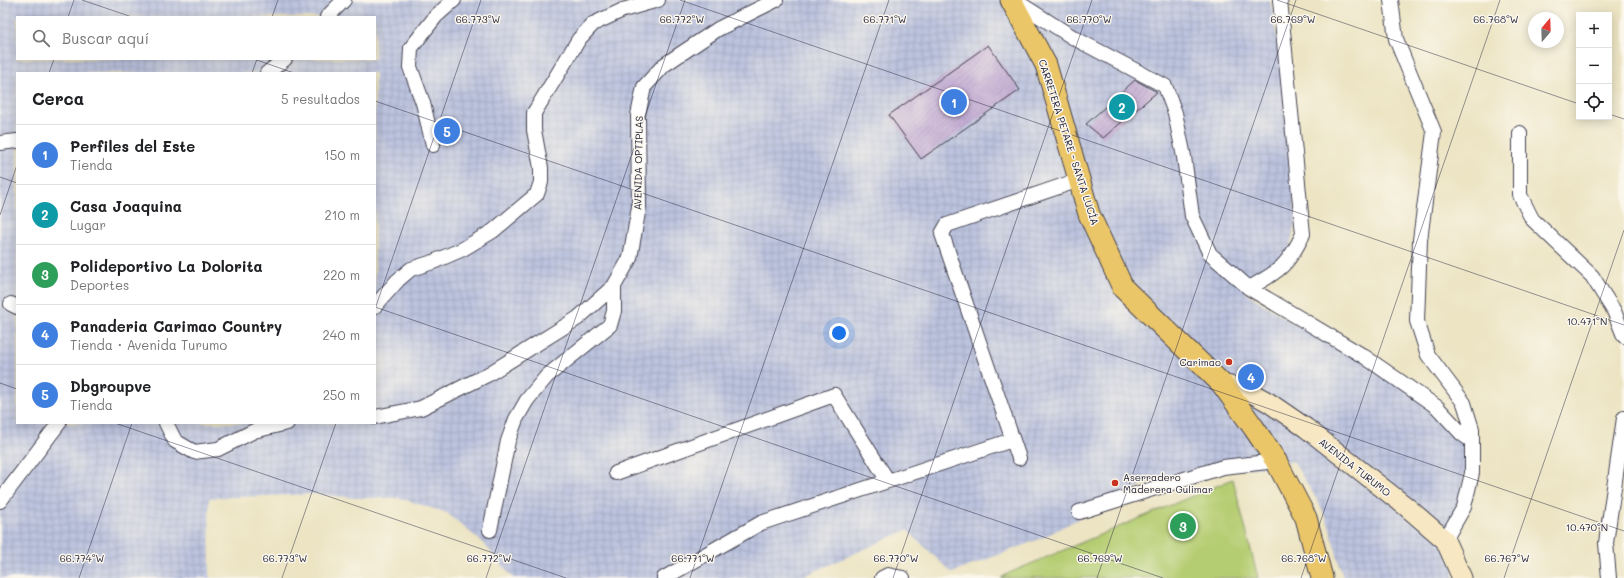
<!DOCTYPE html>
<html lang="es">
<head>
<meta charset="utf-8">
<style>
	:root { --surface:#fff; --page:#f2f2f2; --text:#202124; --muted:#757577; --line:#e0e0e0; --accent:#ea580c }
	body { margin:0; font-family:Mali,sans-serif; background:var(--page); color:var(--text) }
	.controls { position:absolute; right:12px; top:12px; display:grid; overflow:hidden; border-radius:0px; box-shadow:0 2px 10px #0003 }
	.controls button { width:36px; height:36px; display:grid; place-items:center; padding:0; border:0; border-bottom:1px solid var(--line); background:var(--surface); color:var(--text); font:20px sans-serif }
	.compass { position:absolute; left:1528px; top:12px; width:36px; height:36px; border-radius:50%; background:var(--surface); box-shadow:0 2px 10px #0003; rotate:19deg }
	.you { position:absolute; left:839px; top:333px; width:14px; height:14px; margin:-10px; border:3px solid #fff; border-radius:50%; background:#1a73e8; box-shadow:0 0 0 6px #1a73e833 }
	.badge { display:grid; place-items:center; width:26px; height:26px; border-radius:50%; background:var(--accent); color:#fff; font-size:13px; font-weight:700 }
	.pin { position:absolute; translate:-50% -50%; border:2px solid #fff; box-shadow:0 1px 4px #0006 }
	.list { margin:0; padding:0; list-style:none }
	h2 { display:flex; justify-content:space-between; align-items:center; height:52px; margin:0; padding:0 16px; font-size:17px }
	h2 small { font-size:13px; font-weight:400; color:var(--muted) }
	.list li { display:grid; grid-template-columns:26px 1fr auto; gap:12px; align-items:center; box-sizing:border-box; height:60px; padding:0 16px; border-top:1px solid var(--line) }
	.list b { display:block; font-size:15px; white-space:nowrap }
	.list p { margin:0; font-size:13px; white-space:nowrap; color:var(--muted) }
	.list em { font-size:13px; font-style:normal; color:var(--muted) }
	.icon { flex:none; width:22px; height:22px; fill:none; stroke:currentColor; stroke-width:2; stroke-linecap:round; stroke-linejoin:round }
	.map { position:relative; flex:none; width:1624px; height:578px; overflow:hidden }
	.search { position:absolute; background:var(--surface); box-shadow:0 2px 10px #0003; left:16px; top:16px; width:360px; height:44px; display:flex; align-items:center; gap:10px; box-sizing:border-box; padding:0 14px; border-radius:0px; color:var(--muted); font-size:15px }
	.panel { position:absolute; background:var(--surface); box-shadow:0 2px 10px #0003; left:16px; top:72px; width:360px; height:352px; border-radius:0px }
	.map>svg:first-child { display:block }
	.industrial { fill:url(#industrial-grid); fill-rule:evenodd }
	.pitch { fill:#b5cd72; stroke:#6c7856 }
	.building { fill:url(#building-hatch) }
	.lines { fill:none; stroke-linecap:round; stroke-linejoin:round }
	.street-casing { stroke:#403f4f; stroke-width:16 }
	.secondary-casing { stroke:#403f4f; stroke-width:21 }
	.primary-casing { stroke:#403f4f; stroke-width:23 }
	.street { stroke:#fff; stroke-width:14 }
	.secondary { stroke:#f7e8c3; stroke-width:19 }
	.primary { stroke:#ebc669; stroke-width:21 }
	.ticks { fill:none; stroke:#22223b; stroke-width:1; stroke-opacity:0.45 }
	.poi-dot { fill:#c8321e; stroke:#fbf7ec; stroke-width:1.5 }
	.labels { text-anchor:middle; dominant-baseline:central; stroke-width:3; stroke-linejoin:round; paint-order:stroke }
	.street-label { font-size:10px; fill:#22223b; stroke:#fbf7ec }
	.poi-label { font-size:10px; fill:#22223b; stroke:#fbf7ec; text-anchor:end }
	.ticks-label { font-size:10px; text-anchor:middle; fill:#22223b; stroke:#fbf7ec; stroke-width:3; stroke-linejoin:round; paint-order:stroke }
</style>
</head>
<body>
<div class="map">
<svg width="1624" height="578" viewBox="0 0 1624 578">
	<defs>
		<pattern id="industrial-grid" width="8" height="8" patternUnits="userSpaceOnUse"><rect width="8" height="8" fill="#bcc3de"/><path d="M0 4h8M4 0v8" fill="none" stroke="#a1a7bf"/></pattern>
		<pattern id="building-hatch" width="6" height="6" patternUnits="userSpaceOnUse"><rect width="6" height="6" fill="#bea5d2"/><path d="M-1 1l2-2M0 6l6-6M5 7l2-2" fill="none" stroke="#9a86ac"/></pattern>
	</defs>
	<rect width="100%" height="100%" fill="#fbf7ec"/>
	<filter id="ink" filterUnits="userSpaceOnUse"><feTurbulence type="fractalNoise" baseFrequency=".025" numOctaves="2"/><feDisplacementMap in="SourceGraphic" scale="8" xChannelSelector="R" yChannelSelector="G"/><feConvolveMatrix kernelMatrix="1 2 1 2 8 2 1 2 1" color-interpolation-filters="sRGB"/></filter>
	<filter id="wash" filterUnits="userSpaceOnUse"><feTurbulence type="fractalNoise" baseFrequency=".012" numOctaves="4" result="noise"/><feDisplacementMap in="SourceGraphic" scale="16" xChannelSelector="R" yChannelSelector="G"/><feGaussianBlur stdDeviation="0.9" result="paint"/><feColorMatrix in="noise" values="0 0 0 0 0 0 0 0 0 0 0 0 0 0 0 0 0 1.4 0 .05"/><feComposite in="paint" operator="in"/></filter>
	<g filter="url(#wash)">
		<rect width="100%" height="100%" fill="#ece4c3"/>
		<path class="industrial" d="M0 0H1270L1281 58 1296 218 1289 251 1263 274 1252 278 1245 292 1291 322 1370 360 1462 432 1466 446V470L1454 523V578H1343L1329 525 1320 505 1293 461 1271 467 1192 471 1150 481 1042 538 952 573 907 530 800 578H513L483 543 447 513 400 498H356L315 494 209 498 210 578H0ZM17 17H375V59H17ZM17 73H375V423H17Z"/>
		<path class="pitch" d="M1233 479 1258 578H1001L1009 573Z"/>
		<g id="blocks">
			<path class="building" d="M988 45 1020 90 921 159 889 115Z
				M1135 80 1157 92 1103 138 1086 124Z"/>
		</g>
	</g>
	<g filter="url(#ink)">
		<use href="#blocks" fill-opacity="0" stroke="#403f4f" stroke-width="1"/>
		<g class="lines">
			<defs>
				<path id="street" d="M1014 0 1074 38 1165 86 1175 113 1184 157 1192 216 1210 254 1249 288C1278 272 1288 266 1303 234L1280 0
					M1391 0 1396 39 1434 132 1420 240 1417 321 1428 355 1464 403 1472 429V473L1464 507 1445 540
					M327 17 344 0
					M267 73 285 59
					M1520 133V195L1532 219 1592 276 1614 311 1624 336
					M0 143 17 141
					M433 145 423 103 410 67 411 48 436 16 454 0
					M1249 288 1365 357 1437 407 1462 434 1472 441
					M11 304 17 307
					M375 306 398 280 411 269 433 262 463 249 493 231 537 194 541 182V168L534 130V113L579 39 593 24 623 10 658 0
					M375 417 421 408 487 375 578 318 614 286 630 258 639 207 638 115 644 87 664 65 718 29 776 0
					M166 423 175 441 194 452 218 449 254 431 287 423
					M1019 458 942 234 947 225 1079 180
					M616 473 834 395 888 481
					M0 501 59 423
					M1079 512 1223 467 1276 461
					M490 530 508 441 516 419 527 400 547 376 610 325 614 311V286
					M664 578 761 523 1012 440
					M882 578 888 575 903 578
					M1609 578 1606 543 1624 418"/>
				<path id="secondary" d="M1222 384 1246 390 1268 402 1306 428 1408 508 1445 540 1462 578"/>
				<path id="primary" d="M1011 0 1046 65 1089 214 1123 288 1222 384 1254 428 1276 461 1306 518 1322 578"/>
			</defs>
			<use href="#street" class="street-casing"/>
			<use href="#secondary" class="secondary-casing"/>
			<use href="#primary" class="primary-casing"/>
			<use href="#street" class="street"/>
			<use href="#secondary" class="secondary"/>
			<use href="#primary" class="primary"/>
		</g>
	</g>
	<path class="ticks" d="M82 0 132 17M680 0 1624 325M1277 0 1579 104M68 17 74 0M272 17 278 0M254 59 294 73M49 73 54 59M252 73 257 59M375 101 1624 531M1609 114 1624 119M0 177 17 183M0 215 17 165M375 307 1163 578M375 309 481 0M0 383 17 389M115 423 566 578M79 578 132 423M282 578 336 423M486 578 685 0M690 578 889 0M893 578 1092 0M1097 578 1296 0M1301 578 1500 0M1504 578 1624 230"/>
	<g class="poi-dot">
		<circle cx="1229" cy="362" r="4"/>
		<circle cx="1115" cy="483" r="4"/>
	</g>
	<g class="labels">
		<g class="street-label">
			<text transform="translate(1069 142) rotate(72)">CARRETERA PETARE - SANTA LUCÍA</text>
			<text transform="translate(638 163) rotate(-89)">AVENIDA OPTIPLAS</text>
			<text transform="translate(1355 467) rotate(38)">AVENIDA TURUMO</text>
		</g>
		<g class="poi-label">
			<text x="1221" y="362">Carimao</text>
			<text x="1123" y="477" text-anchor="start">Aserradero<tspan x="1123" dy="12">Maderera Gulimar</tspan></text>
		</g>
	</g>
	<g class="ticks-label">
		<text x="885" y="23">66.771°W</text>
		<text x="1496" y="23">66.768°W</text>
		<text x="478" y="23">66.773°W</text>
		<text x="682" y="23">66.772°W</text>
		<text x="1089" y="23">66.770°W</text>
		<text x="1293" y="23">66.769°W</text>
		<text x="1587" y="325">10.471°N</text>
		<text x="1587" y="531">10.470°N</text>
		<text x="82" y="562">66.774°W</text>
		<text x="285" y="562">66.773°W</text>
		<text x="489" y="562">66.772°W</text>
		<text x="693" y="562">66.771°W</text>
		<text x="896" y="562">66.770°W</text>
		<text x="1100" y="562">66.769°W</text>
		<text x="1304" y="562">66.768°W</text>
		<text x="1507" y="562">66.767°W</text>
	</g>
</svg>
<div class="controls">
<button>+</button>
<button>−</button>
<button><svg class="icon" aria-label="locate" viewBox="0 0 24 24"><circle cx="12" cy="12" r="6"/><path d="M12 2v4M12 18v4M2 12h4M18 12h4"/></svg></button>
</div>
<svg class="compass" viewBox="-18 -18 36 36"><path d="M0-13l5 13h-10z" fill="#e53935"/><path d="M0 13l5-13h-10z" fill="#757577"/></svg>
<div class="you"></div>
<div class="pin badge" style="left:954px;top:102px;background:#3f7fe0">1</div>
<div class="pin badge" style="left:1122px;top:107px;background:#0f9aa8">2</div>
<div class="pin badge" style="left:1183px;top:526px;background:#2e9e5b">3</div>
<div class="pin badge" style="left:1251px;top:377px;background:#3f7fe0">4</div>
<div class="pin badge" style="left:447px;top:131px;background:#3f7fe0">5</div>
<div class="search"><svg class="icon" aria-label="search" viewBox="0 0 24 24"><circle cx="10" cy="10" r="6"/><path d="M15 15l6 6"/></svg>Buscar aquí</div>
<section class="panel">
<h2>Cerca<small>5 resultados</small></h2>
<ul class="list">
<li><span class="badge" style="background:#3f7fe0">1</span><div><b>Perfiles del Este</b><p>Tienda</p></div><em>150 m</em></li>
<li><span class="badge" style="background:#0f9aa8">2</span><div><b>Casa Joaquina</b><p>Lugar</p></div><em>210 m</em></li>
<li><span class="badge" style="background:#2e9e5b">3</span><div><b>Polideportivo La Dolorita</b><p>Deportes</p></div><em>220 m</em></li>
<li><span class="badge" style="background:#3f7fe0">4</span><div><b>Panaderia Carimao Country</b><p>Tienda · Avenida Turumo</p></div><em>240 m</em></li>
<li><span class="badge" style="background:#3f7fe0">5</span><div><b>Dbgroupve</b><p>Tienda</p></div><em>250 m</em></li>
</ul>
</section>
</div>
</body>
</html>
